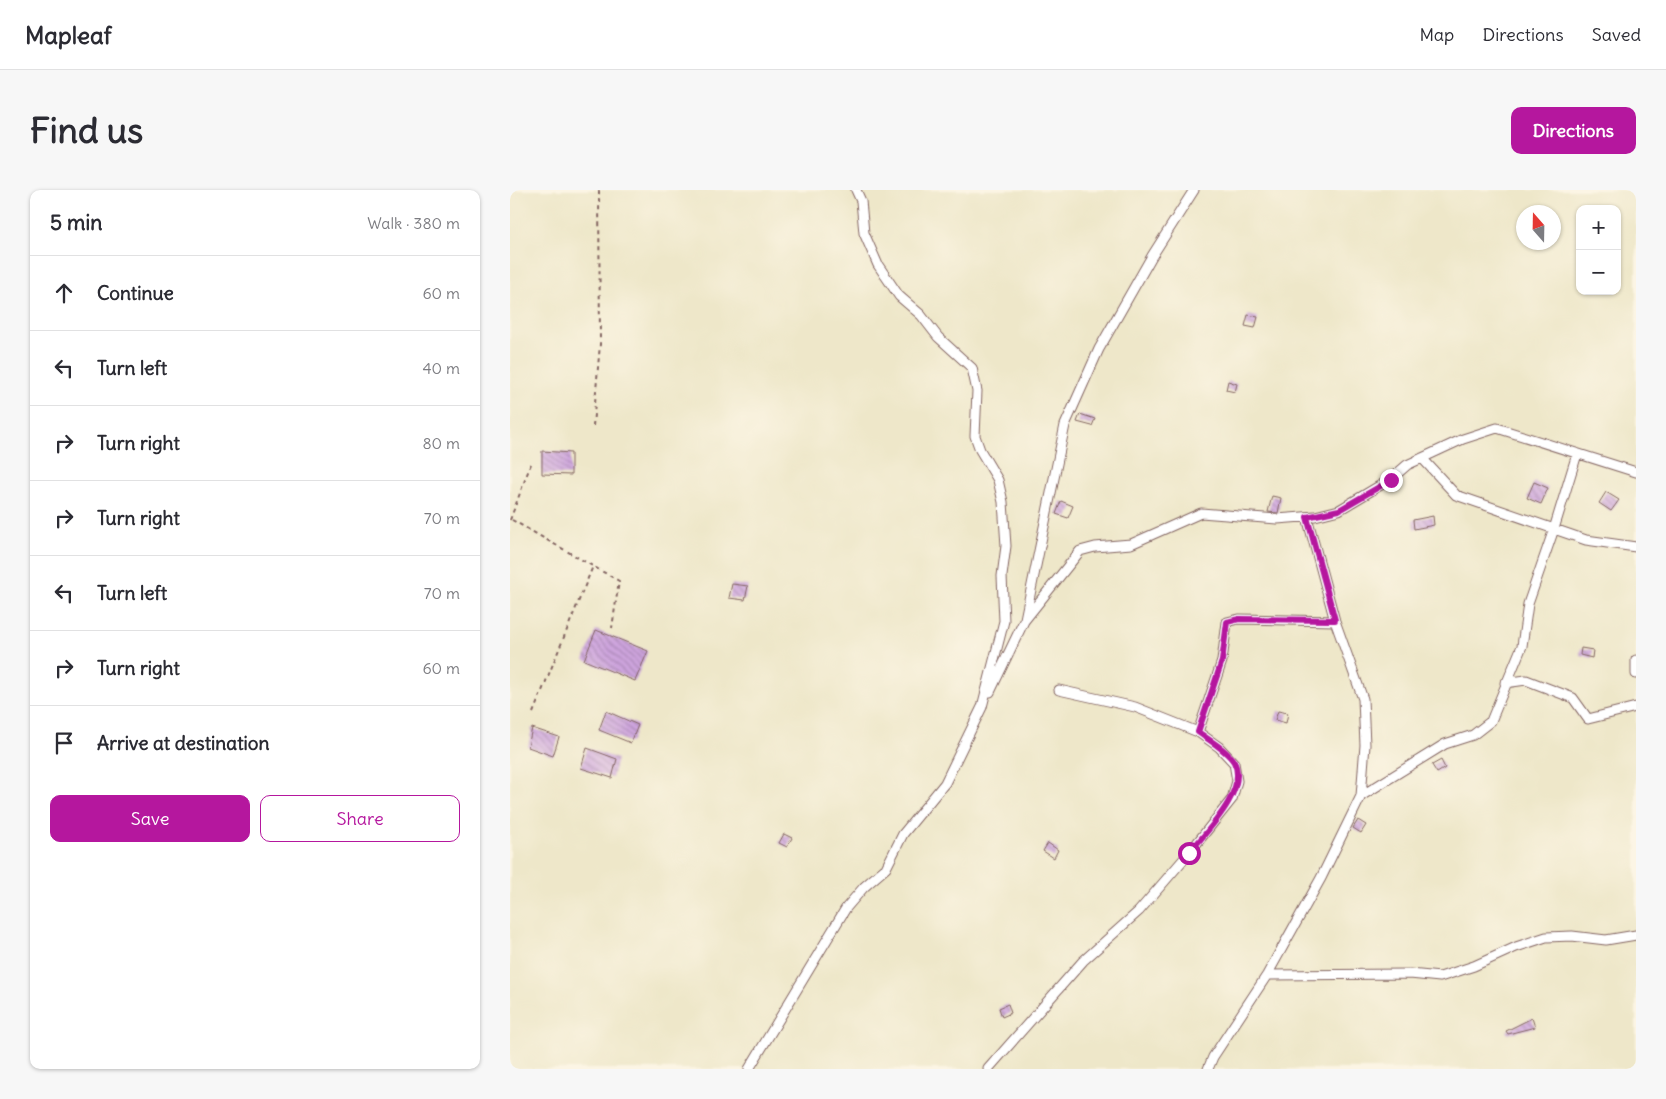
<!DOCTYPE html>
<html lang="en">
<head>
<meta charset="utf-8">
<style>
	:root { --surface:#fff; --page:#f7f7f7; --text:#2b2b33; --muted:#7c7c81; --line:#e1e1e2; --accent:#b5179e }
	body { margin:0; font-family:Delius,sans-serif; background:var(--page); color:var(--text) }
	.controls { position:absolute; right:15px; top:15px; display:grid; overflow:hidden; border-radius:10px; box-shadow:0 1px 4px #0004 }
	.controls button { width:45px; height:45px; display:grid; place-items:center; padding:0; border:0; border-bottom:1px solid var(--line); background:var(--surface); color:var(--text); font:25px sans-serif }
	.compass { position:absolute; left:1006px; top:15px; width:45px; height:45px; border-radius:50%; background:var(--surface); box-shadow:0 1px 4px #0004; rotate:340deg }
	.stop { position:absolute; width:15px; height:15px; margin:-11px; border:4px solid #b5179e; border-radius:50%; background:#fff }
	.stop.end { background:#b5179e; border-color:#fff; box-shadow:0 1px 5px #0008 }
	.list { margin:0; padding:0; list-style:none }
	h2 { display:flex; justify-content:space-between; align-items:center; height:65px; margin:0; padding:0 20px; font-size:21px }
	h2 small { font-size:16px; font-weight:400; color:var(--muted) }
	.list li { display:grid; grid-template-columns:32px 1fr auto; gap:15px; align-items:center; box-sizing:border-box; height:75px; padding:0 20px; border-top:1px solid var(--line) }
	.list b { display:block; font-size:19px; white-space:nowrap }
	.list em { font-size:16px; font-style:normal; color:var(--muted) }
	.actions { display:flex; gap:10px; padding:15px 20px }
	.actions a { flex:1; padding:11px 0; border:1px solid var(--accent); border-radius:10px; text-align:center; font-size:18px; color:var(--accent) }
	.actions .main { background:var(--accent); color:#fff }
	.icon { flex:none; width:28px; height:28px; fill:none; stroke:currentColor; stroke-width:2; stroke-linecap:round; stroke-linejoin:round }
	.map { position:relative; flex:none; width:1126px; height:879px; overflow:hidden; border-radius:10px }
	header { display:flex; align-items:center; gap:30px; box-sizing:border-box; height:70px; padding:0 25px; background:var(--surface); border-bottom:1px solid var(--line) }
	header strong { font-size:24px }
	nav { display:flex; gap:28px; margin-inline-start:auto; font-size:18px }
	.intro { display:flex; align-items:center; justify-content:space-between; box-sizing:border-box; height:120px; padding:0 30px }
	h1 { margin:0; font-size:35px }
	.button { padding:12px 22px; border-radius:10px; background:var(--accent); color:#fff; font-size:18px; font-weight:700 }
	main { display:flex; gap:30px; padding:0 30px }
	aside { flex:1; background:var(--surface); border-radius:10px; box-shadow:0 1px 4px #0004 }
	.map>svg:first-child { display:block }
	.building { fill:url(#building-back-hatch) }
	.lines { fill:none; stroke-linecap:round; stroke-linejoin:round }
	.minor-casing { stroke:#836562; stroke-width:11 }
	.path { stroke:#836562; stroke-width:2; stroke-dasharray:4 4; stroke-linecap:butt }
	.minor { stroke:#fff; stroke-width:9 }
	.route { stroke:#b5179e; stroke-width:6 }
</style>
</head>
<body>
<header>
<strong>Mapleaf</strong>
<nav><a>Map</a><a>Directions</a><a>Saved</a></nav>
</header>
<div class="intro"><h1>Find us</h1><a class="button">Directions</a></div>
<main>
<aside>
<h2>5 min<small>Walk · 380 m</small></h2>
<ul class="list">
<li><svg class="icon" aria-label="ahead" viewBox="0 0 24 24"><path d="M12 20V5M6 11l6-6 6 6"/></svg><div><b>Continue</b></div><em>60 m</em></li>
<li><svg class="icon" aria-label="left" viewBox="0 0 24 24"><path d="M17 20v-9H6M10 6l-5 5 5 5"/></svg><div><b>Turn left</b></div><em>40 m</em></li>
<li><svg class="icon" aria-label="right" viewBox="0 0 24 24"><path d="M7 20v-9h11M14 6l5 5-5 5"/></svg><div><b>Turn right</b></div><em>80 m</em></li>
<li><svg class="icon" aria-label="right" viewBox="0 0 24 24"><path d="M7 20v-9h11M14 6l5 5-5 5"/></svg><div><b>Turn right</b></div><em>70 m</em></li>
<li><svg class="icon" aria-label="left" viewBox="0 0 24 24"><path d="M17 20v-9H6M10 6l-5 5 5 5"/></svg><div><b>Turn left</b></div><em>70 m</em></li>
<li><svg class="icon" aria-label="right" viewBox="0 0 24 24"><path d="M7 20v-9h11M14 6l5 5-5 5"/></svg><div><b>Turn right</b></div><em>60 m</em></li>
<li><svg class="icon" aria-label="arrive" viewBox="0 0 24 24"><path d="M6 21V4h12l-3 4 3 4H6"/></svg><div><b>Arrive at destination</b></div></li>
</ul>
<div class="actions"><a class="main">Save</a><a>Share</a></div>
</aside>
<div class="map">
<svg width="1126" height="879" viewBox="0 0 1126 879">
	<defs>
		<pattern id="building-back-hatch" width="6" height="6" patternUnits="userSpaceOnUse" patternTransform="scale(1.25)"><rect width="6" height="6" fill="#cda4dd"/><path d="M-1 5l2 2M0 0l6 6M5-1l2 2" fill="none" stroke="#a885b3"/></pattern>
	</defs>
	<rect width="100%" height="100%" fill="#fcf5e5"/>
	<filter id="ink" filterUnits="userSpaceOnUse"><feTurbulence type="fractalNoise" baseFrequency=".02" numOctaves="2"/><feDisplacementMap in="SourceGraphic" scale="10" xChannelSelector="R" yChannelSelector="G"/><feConvolveMatrix kernelMatrix="1 2 1 2 8 2 1 2 1" color-interpolation-filters="sRGB"/></filter>
	<filter id="wash" filterUnits="userSpaceOnUse"><feTurbulence type="fractalNoise" baseFrequency=".0096" numOctaves="4" result="noise"/><feDisplacementMap in="SourceGraphic" scale="20" xChannelSelector="R" yChannelSelector="G"/><feGaussianBlur stdDeviation="1.12" result="paint"/><feColorMatrix in="noise" values="0 0 0 0 0 0 0 0 0 0 0 0 0 0 0 0 0 1.4 0 .05"/><feComposite in="paint" operator="in"/></filter>
	<g filter="url(#wash)">
		<rect width="100%" height="100%" fill="#eee7c9"/>
		<g id="blocks">
			<path class="building" d="M738 125 748 127 745 138 735 136Z
				M718 191 727 194 725 202 716 200Z
				M570 224 585 229 582 236 567 232Z
				M32 261 61 263V285L32 284Z
				M1024 292 1038 298 1031 314 1017 308Z
				M1096 302 1109 310 1101 321 1089 313Z
				M762 306 771 308 768 323 758 322Z
				M551 311 563 316 558 328 546 324Z
				M923 326 924 335 904 339 903 330Z
				M222 394 238 396 235 410 219 408Z
				M86 440 138 461 125 491 74 470Z
				M1071 458 1083 460 1082 468 1070 465Z
				M96 521 128 535 121 553 89 540Z
				M768 521 778 523 776 533 765 530Z
				M22 538 49 547 43 566 18 557Z
				M77 558 107 569 102 588 71 578Z
				M931 570 935 578 927 583 922 575Z
				M848 630 856 635 851 643 843 638Z
				M274 644 282 648 277 657 269 653Z
				M538 653 548 660 544 668 533 661Z
				M498 814 501 823 492 827 489 818Z
				M1022 828 1025 837 998 844 996 841Z"/>
		</g>
	</g>
	<g filter="url(#ink)">
		<use href="#blocks" fill-opacity="0" stroke="#836562" stroke-width="1"/>
		<g class="lines">
			<defs>
				<path id="minor" d="M912 268 946 305 1076 350 1126 357
					M797 327 825 431 853 509 855 555 851 606
					M515 429 555 235 589 159 642 66 684 0
					M1126 470V484
					M995 493 1016 490 1063 508 1078 529 1126 517
					M480 502 514 431 570 361 585 357 621 354 691 323 767 329 805 326 829 320 881 289 897 275 953 249 987 238 1126 282
					M688 542 712 471 717 432 729 429 825 431
					M757 785 900 784 930 787 964 776 1006 757 1036 747 1062 746 1096 750 1126 745
					M239 879 336 718 354 697 376 678 393 644 435 593 472 517 494 431 492 386 496 356 493 312 488 290 470 260 465 246 467 201 462 178 428 147 411 125 389 106 368 75 354 43 351 11 346 0
					M478 879 573 771 629 721 679 663 722 609 727 591 724 573 709 557 688 542 625 517 549 500
					M698 879 703 867 757 785 811 688 851 606 935 554 963 545 981 531 1012 456 1018 414 1044 339 1067 264"/>
			</defs>
			<use href="#minor" class="minor-casing"/>
			<path class="path" d="M83 236 90 154 89 0
				M0 330 22 271
				M2 330 109 391 102 438
				M23 523 83 376"/>
			<use href="#minor" class="minor"/>
		</g>
	</g>
	<g class="lines" filter="url(#ink)">
		<path class="route" d="M679 663C695 643 739 600 724 572 717 560 699 550 688 542L712 471 717 432 729 429 825 430 797 327 829 320 881 290"/>
	</g>
</svg>
<div class="controls">
<button>+</button>
<button>−</button>
</div>
<svg class="compass" viewBox="-18 -18 36 36"><path d="M0-13l5 13h-10z" fill="#e53935"/><path d="M0 13l5-13h-10z" fill="#7c7c81"/></svg>
<div class="stop" style="left:679px;top:663px"></div>
<div class="stop end" style="left:881px;top:290px"></div>
</div>
</main>
</body>
</html>
